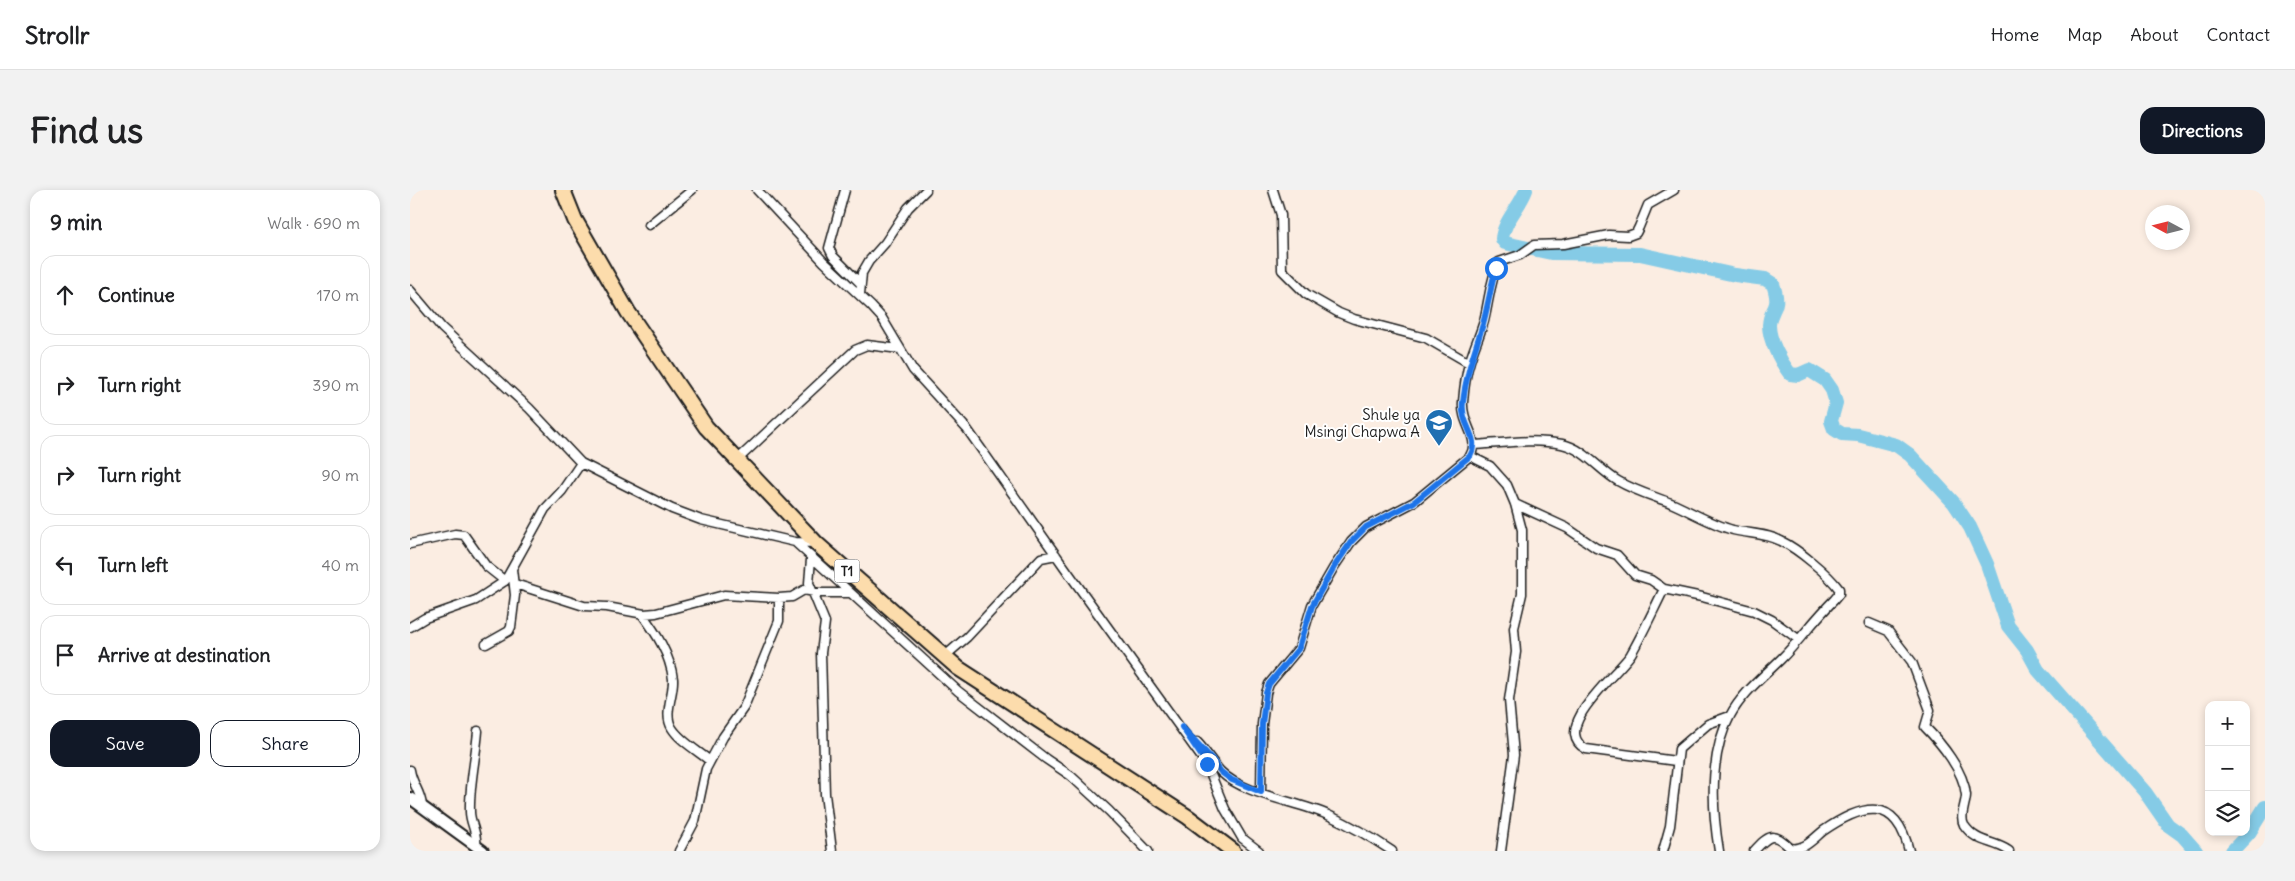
<!DOCTYPE html>
<html lang="en">
<head>
<meta charset="utf-8">
<style>
	:root { --surface:#fff; --page:#f2f2f2; --text:#202124; --muted:#757577; --line:#e0e0e0; --accent:#111827 }
	body { margin:0; font-family:Delius,sans-serif; background:var(--page); color:var(--text) }
	.controls { position:absolute; right:15px; bottom:15px; display:grid; overflow:hidden; border-radius:10px; box-shadow:0 2px 8px #0003 }
	.controls button { width:45px; height:45px; display:grid; place-items:center; padding:0; border:0; border-bottom:1px solid var(--line); background:var(--surface); color:var(--text); font:25px sans-serif }
	.compass { position:absolute; left:1735px; top:15px; width:45px; height:45px; border-radius:50%; background:var(--surface); box-shadow:0 2px 8px #0003; rotate:277deg }
	.stop { position:absolute; width:15px; height:15px; margin:-11px; border:4px solid #1a73e8; border-radius:50%; background:#fff }
	.stop.end { background:#1a73e8; border-color:#fff; box-shadow:0 1px 5px #0008 }
	.list { margin:0; padding:0; list-style:none }
	h2 { display:flex; justify-content:space-between; align-items:center; height:65px; margin:0; padding:0 20px; font-size:21px }
	h2 small { font-size:16px; font-weight:400; color:var(--muted) }
	.list li { display:grid; grid-template-columns:32px 1fr auto; gap:15px; align-items:center; box-sizing:border-box; height:80px; margin:0 10px 10px; padding:0 10px; border:1px solid var(--line); border-radius:15px }
	.list b { display:block; font-size:19px; white-space:nowrap }
	.list em { font-size:16px; font-style:normal; color:var(--muted) }
	.actions { display:flex; gap:10px; padding:15px 20px }
	.actions a { flex:1; padding:11px 0; border:1px solid var(--accent); border-radius:15px; text-align:center; font-size:18px; color:var(--accent) }
	.actions .main { background:var(--accent); color:#fff }
	.icon { flex:none; width:28px; height:28px; fill:none; stroke:currentColor; stroke-width:2; stroke-linecap:round; stroke-linejoin:round }
	.map { position:relative; flex:none; width:1855px; height:661px; overflow:hidden; border-radius:15px }
	header { display:flex; align-items:center; gap:30px; box-sizing:border-box; height:70px; padding:0 25px; background:var(--surface); border-bottom:1px solid var(--line) }
	header strong { font-size:24px }
	nav { display:flex; gap:28px; margin-inline-start:auto; font-size:18px }
	.intro { display:flex; align-items:center; justify-content:space-between; box-sizing:border-box; height:120px; padding:0 30px }
	h1 { margin:0; font-size:35px }
	.button { padding:12px 22px; border-radius:15px; background:var(--accent); color:#fff; font-size:18px; font-weight:700 }
	main { display:flex; gap:30px; padding:0 30px }
	aside { flex:1; background:var(--surface); border-radius:15px; box-shadow:0 2px 8px #0003 }
	.map>svg:first-child { display:block }
	.lines { fill:none; stroke-linecap:round; stroke-linejoin:round }
	.river { stroke:#85cbe6; stroke-width:14 }
	.minor-casing { stroke:#1c1c1c; stroke-width:11 }
	.tertiary-casing { stroke:#1c1c1c; stroke-width:14 }
	.trunk-casing { stroke:#1c1c1c; stroke-width:18 }
	.minor { stroke:#fff; stroke-width:8 }
	.tertiary { stroke:#fff; stroke-width:10 }
	.trunk { stroke:#fcdcac; stroke-width:14 }
	.route { stroke:#1a73e8; stroke-width:6 }
	.labels { text-anchor:middle; dominant-baseline:central; stroke-width:4; stroke-linejoin:round; paint-order:stroke }
	.shield { fill:#fff; stroke:#606060; stroke-width:1 }
	.shield-label { font-size:14px; font-weight:bold; fill:#1c1c1c }
	.poi-label { font-size:15px; fill:#1c1c1c; stroke:#fff; text-anchor:end }
</style>
</head>
<body>
<header>
<strong>Strollr</strong>
<nav><a>Home</a><a>Map</a><a>About</a><a>Contact</a></nav>
</header>
<div class="intro"><h1>Find us</h1><a class="button">Directions</a></div>
<main>
<aside>
<h2>9 min<small>Walk · 690 m</small></h2>
<ul class="list">
<li><svg class="icon" aria-label="ahead" viewBox="0 0 24 24"><path d="M12 20V5M6 11l6-6 6 6"/></svg><div><b>Continue</b></div><em>170 m</em></li>
<li><svg class="icon" aria-label="right" viewBox="0 0 24 24"><path d="M7 20v-9h11M14 6l5 5-5 5"/></svg><div><b>Turn right</b></div><em>390 m</em></li>
<li><svg class="icon" aria-label="right" viewBox="0 0 24 24"><path d="M7 20v-9h11M14 6l5 5-5 5"/></svg><div><b>Turn right</b></div><em>90 m</em></li>
<li><svg class="icon" aria-label="left" viewBox="0 0 24 24"><path d="M17 20v-9H6M10 6l-5 5 5 5"/></svg><div><b>Turn left</b></div><em>40 m</em></li>
<li><svg class="icon" aria-label="arrive" viewBox="0 0 24 24"><path d="M6 21V4h12l-3 4 3 4H6"/></svg><div><b>Arrive at destination</b></div></li>
</ul>
<div class="actions"><a class="main">Save</a><a>Share</a></div>
</aside>
<div class="map">
<svg width="1855" height="661" viewBox="0 0 1855 661">
	<rect width="100%" height="100%" fill="#fbede2"/>
	<filter id="ink" filterUnits="userSpaceOnUse"><feTurbulence type="fractalNoise" baseFrequency=".02" numOctaves="2"/><feDisplacementMap in="SourceGraphic" scale="10" xChannelSelector="R" yChannelSelector="G"/><feConvolveMatrix kernelMatrix="1 2 1 2 8 2 1 2 1" color-interpolation-filters="sRGB"/></filter>
	<g filter="url(#ink)">
		<g class="lines">
			<path class="river" d="M1116 0C1110 17 1093 32 1092 49L1095 53 1141 63 1230 64 1325 85 1355 89 1363 94C1372 121 1360 116 1359 135 1359 151 1371 172 1380 184L1388 185 1399 180 1415 190 1422 200 1426 213 1421 231 1424 239 1432 244 1448 245 1486 255 1500 265 1544 313 1560 337 1577 374 1598 436 1617 460 1628 480 1735 602 1758 635 1772 645 1786 661
				M1822 661 1839 643 1855 617"/>
			<defs>
				<path id="minor" d="M347 0 414 72 461 116 472 128 503 180 557 239 660 385 797 575 815 619 832 648 849 661
					M435 0 419 58 423 66 450 93
					M863 0 871 25 872 80 896 104 929 123 944 129 1016 148 1059 173
					M239 35 282 0
					M0 100 32 138 119 218 171 273 262 319 291 330 385 352 405 353
					M450 104 452 83 459 71 475 53 498 18 516 0
					M1065 255C1093 253 1124 248 1152 254 1175 259 1189 280 1208 291 1225 301 1243 306 1261 313 1282 322 1301 334 1323 340 1340 344 1356 343 1371 351 1388 359 1418 384 1429 399V404L1424 410C1405 429 1389 451 1371 469 1353 487 1332 503 1320 526 1299 565 1302 619 1309 661
					M1060 266 1080 276 1097 295 1105 314 1112 340V404L1104 438 1106 462 1099 510 1104 565 1091 661
					M326 271 445 160 457 155 490 159
					M1105 314 1157 338 1186 358 1207 365 1225 385 1241 390 1254 399 1292 407 1344 421 1362 430 1388 449
					M385 352 548 501 636 569 661 586 699 621 738 661
					M0 354 45 344 54 345 76 376 95 391
					M401 369 399 393 415 432 411 463 415 604 422 661
					M105 394 174 416 197 417 234 424 246 423 314 405 369 408 382 407 394 400 409 403H440
					M1254 399C1243 421 1233 443 1221 464 1210 482 1138 539 1176 559L1266 571
					M232 424C246 443 260 464 263 489 264 504 253 524 262 538 270 551 288 561 300 571
					M1459 433 1478 441 1502 472 1520 520 1515 537C1531 553 1554 581 1556 605 1556 614 1549 626 1554 635 1567 654 1583 650 1599 661
					M0 437 15 428 66 410 95 391 135 319 152 301 171 273
					M76 454 99 441 101 437 105 405 102 379
					M535 466 557 447 631 368 646 365
					M787 552C796 561 802 573 811 582 834 605 887 611 918 625 940 635 961 647 982 661
					M0 580C2 594 11 602 12 616
					M851 602 852 534 856 503 859 494 889 458 902 415 924 377 941 352 956 337 1004 312 1060 266C1071 247 1051 235 1053 212 1054 199 1056 183 1060 171 1064 157 1070 145 1074 131 1079 111 1080 90 1089 72L1110 65 1124 55 1153 54 1199 45 1218 46 1226 43 1229 37 1238 15 1264 0
					M66 655C68 644 60 633 60 622 59 595 66 567 68 541
					M269 661 285 631 296 579 313 547 334 517 369 431V408
					M1253 661 1260 636 1269 559 1298 534 1320 526
					M1344 661C1359 645 1363 641 1380 658 1394 661 1403 649 1413 641 1452 614 1486 605 1499 661"/>
				<path id="tertiary" d="M0 608 73 661"/>
				<path id="trunk" d="M153 0 165 30 218 122 296 237 407 354 548 478 778 627 823 661"/>
			</defs>
			<use href="#minor" class="minor-casing"/>
			<use href="#tertiary" class="tertiary-casing"/>
			<use href="#trunk" class="trunk-casing"/>
			<use href="#minor" class="minor"/>
			<use href="#tertiary" class="tertiary"/>
			<use href="#trunk" class="trunk"/>
		</g>
	</g>
	<g class="lines" filter="url(#ink)">
		<path class="route" d="M797 574 772 537 802 569 811 582 822 590 851 602 852 534 856 503 859 494 889 458 902 416 924 377 941 352 956 337 1004 312 1060 266C1071 247 1050 236 1053 212 1056 183 1065 161 1073 134 1078 115 1081 96 1086 78"/>
	</g>
	<defs>
		<symbol id="school-pin" viewBox="-11 -11 22 30"><path d="M0 17L-7.5 6A9.5 9.5 0 1 1 7.5 6Z" fill="#1f6fb2" stroke="#fff"/><path d="M0-5L7-2L0 1L-7-2ZM-4 1L0 2.5L4 1V4Q0 6-4 4Z" fill="#fff"/></symbol>
	</defs>
	<g fill-rule="evenodd">
		<use href="#school-pin" x="1013" y="217" width="32" height="43"/>
	</g>
	<g class="labels">
		<rect class="shield" x="424.5" y="369.5" width="25" height="23" rx="4"/>
		<g class="shield-label">
			<text x="437" y="381">T1</text>
		</g>
		<g class="poi-label">
			<text x="1010" y="224">Shule ya<tspan x="1010" dy="17">Msingi Chapwa A</tspan></text>
		</g>
	</g>
</svg>
<div class="controls">
<button>+</button>
<button>−</button>
<button><svg class="icon" aria-label="layers" viewBox="0 0 24 24"><path d="M12 4l9 5-9 5-9-5zM3 14l9 5 9-5"/></svg></button>
</div>
<svg class="compass" viewBox="-18 -18 36 36"><path d="M0-13l5 13h-10z" fill="#e53935"/><path d="M0 13l5-13h-10z" fill="#757577"/></svg>
<div class="stop" style="left:1086px;top:78px"></div>
<div class="stop end" style="left:797px;top:574px"></div>
</div>
</main>
</body>
</html>
